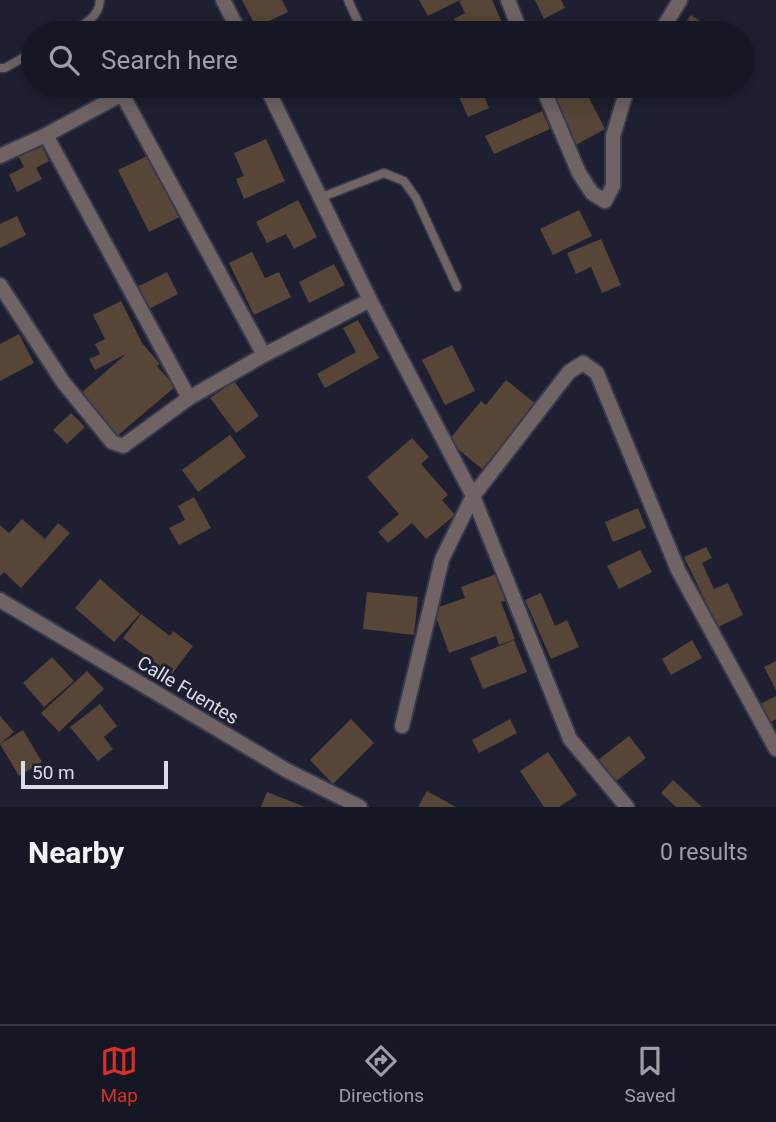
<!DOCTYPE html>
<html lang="en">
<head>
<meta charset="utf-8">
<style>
	:root { --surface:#161724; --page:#1f202c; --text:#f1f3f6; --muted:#9e9fa6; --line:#353641; --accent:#d93025 }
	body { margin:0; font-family:Roboto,sans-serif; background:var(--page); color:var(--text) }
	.scale { position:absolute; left:21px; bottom:18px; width:147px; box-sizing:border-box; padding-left:7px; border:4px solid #dbdce8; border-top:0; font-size:19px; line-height:24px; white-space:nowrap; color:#dbdce8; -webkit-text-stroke:5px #1e1f30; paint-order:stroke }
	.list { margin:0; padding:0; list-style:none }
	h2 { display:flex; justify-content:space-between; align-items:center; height:91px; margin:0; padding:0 28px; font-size:30px }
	h2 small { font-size:23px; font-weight:400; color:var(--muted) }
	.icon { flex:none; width:38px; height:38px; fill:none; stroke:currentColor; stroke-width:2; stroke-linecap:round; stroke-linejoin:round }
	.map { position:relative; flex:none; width:776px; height:807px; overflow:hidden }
	.search { position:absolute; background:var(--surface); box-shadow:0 4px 18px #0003; left:21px; right:21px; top:21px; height:77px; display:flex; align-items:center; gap:18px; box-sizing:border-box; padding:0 24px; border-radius:38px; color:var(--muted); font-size:26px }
	.sheet { height:217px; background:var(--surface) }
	nav { display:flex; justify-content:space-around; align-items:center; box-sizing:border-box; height:98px; border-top:2px solid var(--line); background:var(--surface); font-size:19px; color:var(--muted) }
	nav a { display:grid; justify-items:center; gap:4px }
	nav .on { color:var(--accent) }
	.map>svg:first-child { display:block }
	.building { fill:#574637 }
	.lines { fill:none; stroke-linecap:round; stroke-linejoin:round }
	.lane-casing { stroke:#38394a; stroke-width:11 }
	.street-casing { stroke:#38394a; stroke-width:18 }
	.lane { stroke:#6f6364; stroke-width:8 }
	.street { stroke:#6f6364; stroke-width:14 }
	.labels { text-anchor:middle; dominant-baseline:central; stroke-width:6; stroke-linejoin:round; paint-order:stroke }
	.street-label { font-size:19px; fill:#dbdce8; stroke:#1e1f30 }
</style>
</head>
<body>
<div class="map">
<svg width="776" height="807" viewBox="0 0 776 807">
	<rect width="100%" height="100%" fill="#1e1f30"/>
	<path class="building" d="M242 0H282L288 12 256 27Z
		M419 0H460L428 16Z
		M461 0H492L504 27 492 33H449L458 29 454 19 465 13 459 1Z
		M535 0H561L565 8 544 19Z
		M691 15 717 33H678Z
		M454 86H480L489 108 468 117Z
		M547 86H570L576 97 586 92 605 129 574 146Z
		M542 111 550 129 494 154 485 136Z
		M266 139 285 181 244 199 236 179 244 176 234 153Z
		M41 144 49 161 36 168 42 179 17 192 9 175 24 167 18 156Z
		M151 154 182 216 149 232 118 170Z
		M298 200 317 237 294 249 286 234 267 243 256 222Z
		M579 210 592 236 553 255 540 229Z
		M17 216 26 235 0 248V224Z
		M601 239 621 285 602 293 591 267 576 274 567 253Z
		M252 252 265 278 279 272 291 297 254 315 229 263Z
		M334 264 345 285 309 303 299 282Z
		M167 272 178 294 147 310 135 288Z
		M121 301 142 343 160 364 157 366 175 387 117 436 80 394 126 354 95 370 89 359 100 354 95 344 105 339 93 315Z
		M358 320 379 358 325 388 317 374 356 352 343 328Z
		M19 334 34 363 0 381V344Z
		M452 345 475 391 445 405 422 360Z
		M506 380 536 404 482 469 448 441 481 401 486 405Z
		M234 381 259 416 236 433 210 398Z
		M71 413 85 427 67 444 53 430Z
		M230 435 246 457 198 492 182 470Z
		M412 438 429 457 421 464 448 495 442 500 455 515 426 539 412 523 388 543 378 532 399 514 367 477Z
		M194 497 211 528 179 545 169 528 185 520 178 506Z
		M638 508 646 528 613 542 605 522Z
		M22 519 45 539 58 523 70 533 21 588 4 572 0 576V525L9 533Z
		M706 547 712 558 702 563 714 589 728 583 743 615 718 627 684 557Z
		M640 550 652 572 619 589 607 566Z
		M496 574 505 601 501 602 515 639 499 645 496 636 449 653 433 609 465 598 461 587Z
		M100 579 140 614 114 642 75 608Z
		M367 592 418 597 414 635 363 629Z
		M541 593 555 626 567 620 579 647 551 659 525 600Z
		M141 614 170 636 173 631 193 646 171 675 123 638Z
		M514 640 527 672 483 689 470 658Z
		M692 640 702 658 671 675 662 659Z
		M52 657 74 681 44 707 23 683Z
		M776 661V690L764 667Z
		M87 671 104 689 59 732 41 713Z
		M776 696V719L767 724 757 706Z
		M100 704 117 726 104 737 113 749 98 761 70 727Z
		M0 716 14 732 0 744Z
		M351 719 374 743 333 784 310 760Z
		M510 719 517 733 479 753 472 740Z
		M23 730 42 762 19 776 0 744Z
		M629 736 646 758 615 782 598 760Z
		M548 752 577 795 559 807H544L520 771Z
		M673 780 702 807H676L661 793Z
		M427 791 456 807H418Z
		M267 792 305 807H261Z"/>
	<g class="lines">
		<defs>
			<path id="lane" d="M348 0 363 33
				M68 33C83 25 99 18 100 0
				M0 68H5L33 52
				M385 86 386 88
				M322 197 384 173 404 181 416 198 457 287"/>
			<path id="street" d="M223 0 240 33
				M508 0 521 33
				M660 33 680 0
				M266 86 370 300 473 496 570 739 627 807
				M542 86 579 173 592 193 605 201 613 186V136L628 86
				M122 94 264 355
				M46 135 189 398
				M0 156 46 135 137 86
				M0 285 63 382 112 442 123 446 189 398 264 355 370 300
				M0 600 286 770 360 807
				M402 726 442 559 473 496 569 372 583 363 597 373 678 570 776 749"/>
		</defs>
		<use href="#lane" class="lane-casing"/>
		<use href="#street" class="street-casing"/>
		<use href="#lane" class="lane"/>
		<use href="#street" class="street"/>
	</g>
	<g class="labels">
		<g class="street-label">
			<text transform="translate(188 690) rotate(31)">Calle Fuentes</text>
		</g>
	</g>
</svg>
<div class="scale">50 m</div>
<div class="search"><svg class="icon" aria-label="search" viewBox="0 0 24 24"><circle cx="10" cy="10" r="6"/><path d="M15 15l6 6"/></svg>Search here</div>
</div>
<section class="sheet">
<h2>Nearby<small>0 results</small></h2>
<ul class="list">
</ul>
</section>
<nav>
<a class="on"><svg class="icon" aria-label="map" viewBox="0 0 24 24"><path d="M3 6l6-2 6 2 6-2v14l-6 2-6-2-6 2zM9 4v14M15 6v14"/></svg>Map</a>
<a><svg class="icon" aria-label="directions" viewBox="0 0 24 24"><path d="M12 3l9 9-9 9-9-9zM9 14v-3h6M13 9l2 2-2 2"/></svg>Directions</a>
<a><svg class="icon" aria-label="saved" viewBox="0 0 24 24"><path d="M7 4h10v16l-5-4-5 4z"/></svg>Saved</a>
</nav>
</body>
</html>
